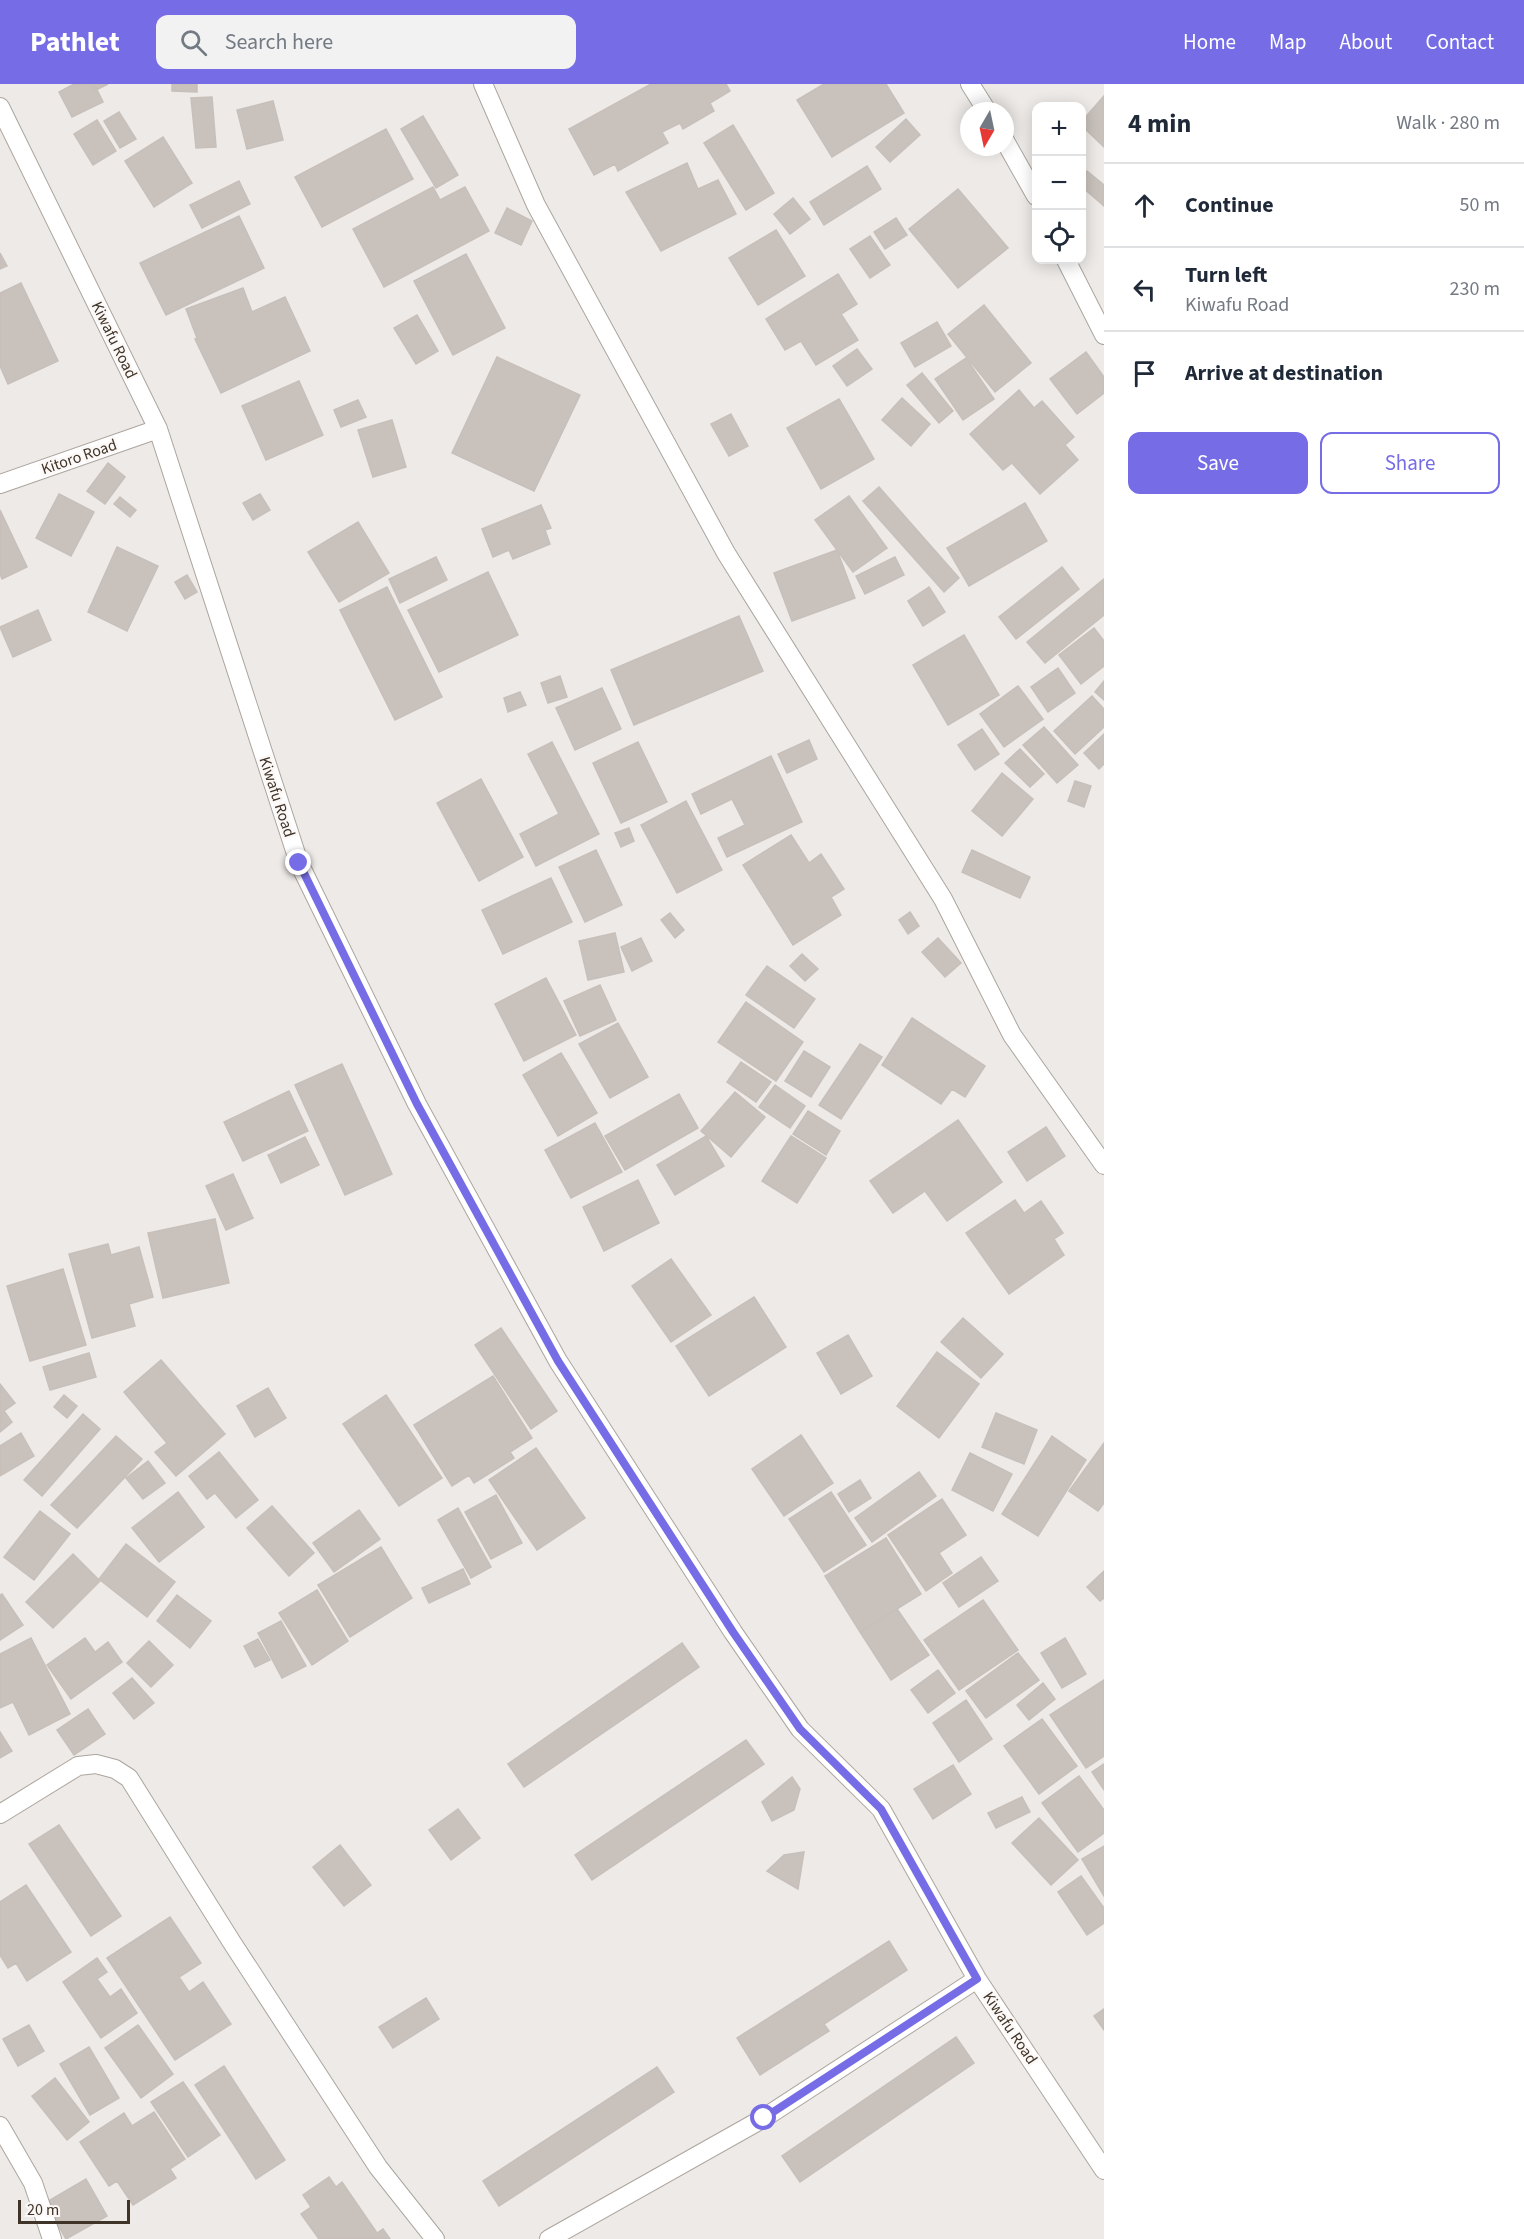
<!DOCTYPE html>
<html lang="en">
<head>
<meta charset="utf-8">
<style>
	:root { --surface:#fff; --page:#f2f2f3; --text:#1f2937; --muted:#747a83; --line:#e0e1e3; --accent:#766de6 }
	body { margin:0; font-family:"Source Sans 3",sans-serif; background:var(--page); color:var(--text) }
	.controls { position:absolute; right:18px; top:18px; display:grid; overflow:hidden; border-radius:12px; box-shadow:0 3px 15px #0003 }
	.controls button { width:54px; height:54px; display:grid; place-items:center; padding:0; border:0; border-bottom:2px solid var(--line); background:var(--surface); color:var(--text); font:30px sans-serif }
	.compass { position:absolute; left:960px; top:18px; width:54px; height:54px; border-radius:50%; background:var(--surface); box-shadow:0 3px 15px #0003; rotate:189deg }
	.scale { position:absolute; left:18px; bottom:15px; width:112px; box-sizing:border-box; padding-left:6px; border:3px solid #3f3427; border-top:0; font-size:16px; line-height:21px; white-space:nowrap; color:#3f3427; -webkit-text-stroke:4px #fbf8f7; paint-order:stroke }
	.stop { position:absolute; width:18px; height:18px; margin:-14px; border:4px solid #766de6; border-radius:50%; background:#fff }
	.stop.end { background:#766de6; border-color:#fff; box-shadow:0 2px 6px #0008 }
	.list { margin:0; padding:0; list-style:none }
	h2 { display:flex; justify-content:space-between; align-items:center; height:78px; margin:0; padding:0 24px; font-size:26px }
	h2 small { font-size:20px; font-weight:400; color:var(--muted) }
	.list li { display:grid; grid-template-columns:39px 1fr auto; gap:18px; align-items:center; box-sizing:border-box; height:84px; padding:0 24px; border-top:2px solid var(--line) }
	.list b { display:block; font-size:22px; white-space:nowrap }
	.list p { margin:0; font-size:20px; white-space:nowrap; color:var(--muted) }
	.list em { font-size:20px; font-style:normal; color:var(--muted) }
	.actions { display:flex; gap:12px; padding:18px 24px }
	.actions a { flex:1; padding:14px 0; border:2px solid var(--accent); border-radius:12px; text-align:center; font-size:21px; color:var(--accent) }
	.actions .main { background:var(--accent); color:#fff }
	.icon { flex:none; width:33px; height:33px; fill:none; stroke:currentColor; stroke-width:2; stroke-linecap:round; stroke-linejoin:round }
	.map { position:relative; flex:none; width:1104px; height:2155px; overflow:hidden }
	header { display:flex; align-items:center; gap:36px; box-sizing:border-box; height:84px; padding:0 30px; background:var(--accent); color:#fff }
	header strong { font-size:28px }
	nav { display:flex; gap:33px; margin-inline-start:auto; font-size:21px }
	.search { width:420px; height:54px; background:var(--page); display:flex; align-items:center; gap:15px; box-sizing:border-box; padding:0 21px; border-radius:12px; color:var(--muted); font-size:22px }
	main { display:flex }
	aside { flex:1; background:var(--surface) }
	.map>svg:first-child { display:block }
	.building { fill:#c9c2bc; stroke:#c7bfba; stroke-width:1.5 }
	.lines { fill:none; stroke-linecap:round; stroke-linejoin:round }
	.minor-casing { stroke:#aca59e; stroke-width:20 }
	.minor { stroke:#fff; stroke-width:18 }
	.route { stroke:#766de6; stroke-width:8 }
	.labels { text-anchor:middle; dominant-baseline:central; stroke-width:5; stroke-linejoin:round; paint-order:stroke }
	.street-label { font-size:16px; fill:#3f3427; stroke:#fbf8f7 }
</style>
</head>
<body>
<header>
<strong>Pathlet</strong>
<div class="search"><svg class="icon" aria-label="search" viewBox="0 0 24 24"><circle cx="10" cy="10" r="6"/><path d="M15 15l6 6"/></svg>Search here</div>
<nav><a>Home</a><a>Map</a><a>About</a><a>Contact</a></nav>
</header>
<main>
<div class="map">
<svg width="1104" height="2155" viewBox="0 0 1104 2155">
	<rect width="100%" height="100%" fill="#eeeae7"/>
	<path class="building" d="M74 0H94L103 18 72 33 59 8Z
		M91 0H108L94 7Z
		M172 0H197V8L172 7Z
		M651 0H726L730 7 710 19 714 27 683 45 680 39 662 48 668 59 618 87 615 80 594 91 569 45Z
		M824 0H886L904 29 832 73 797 16Z
		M1104 12V63L1082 42V37Z
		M212 13 216 63 196 64 191 14Z
		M273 17 283 56 247 65 237 26Z
		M119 28 136 55 120 64 104 37Z
		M423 32 458 91 436 104 401 45Z
		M906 35 920 51 890 78 876 63Z
		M97 36 116 67 93 81 74 50Z
		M733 41 774 109 746 126 704 59Z
		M386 45 413 95 322 143 295 93Z
		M163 53 192 99 154 123 125 77Z
		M687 79 698 105 718 96 736 130 661 167 626 108Z
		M867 82 881 105 824 141 810 118Z
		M1087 87 1104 101V122L1082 103V94Z
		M239 97 250 120 202 144 190 121Z
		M433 103 440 116 465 103 489 147 384 203 353 145Z
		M958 105 1008 164 958 204 909 145Z
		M793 114 810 135 790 150 774 130Z
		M507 124 532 137 521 161 495 149Z
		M239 132 264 184 166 231 140 179Z
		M896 134 907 151 885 165 874 148Z
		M776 146 805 192 758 221 729 174Z
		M870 152 890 181 870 194 850 165Z
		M0 169 7 182 0 185Z
		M466 170 505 244 453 271 414 197Z
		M838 190 857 220 841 230 858 256 816 281 801 257 785 266 766 235Z
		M21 199 58 277 8 300 0 282V209Z
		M243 204 252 228 285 213 310 267 221 309 195 255 197 254 186 225Z
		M984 221 1031 279 995 308 948 250Z
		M417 231 438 267 416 280 394 244Z
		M937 238 951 262 915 283 901 259Z
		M857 265 872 285 847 302 833 282Z
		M1086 268 1104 293V309L1077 330 1050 295Z
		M497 273 580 311 534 407 452 369Z
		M966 274 994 315 963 336 935 295Z
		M922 289 953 327 939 339 907 301Z
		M299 297 323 351 266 376 242 322Z
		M1019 306 1034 324 1042 317 1074 353 1065 361 1078 376 1040 410 1012 379 1003 386 970 350Z
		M902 314 930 340 911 362 882 336Z
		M839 315 874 375 821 405 787 344Z
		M358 316 366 333 341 343 334 326Z
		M731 330 748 362 729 372 711 340Z
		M392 336 406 383 373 393 358 346Z
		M108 379 125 393 105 420 87 407Z
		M879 403 959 494 944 508 863 417Z
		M59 410 94 428 71 472 36 454Z
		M260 410 270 426 253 436 243 419Z
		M849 412 887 464 853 488 815 436Z
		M120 413 136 426 130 433 114 420Z
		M1025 419 1047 457 969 502 947 464Z
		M541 421 551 444 545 446 550 460 513 475 509 466 493 473 482 445Z
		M0 426 27 483 2 495 0 490Z
		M358 438 389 489 339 518 308 468Z
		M117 463 158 482 127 547 88 528Z
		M837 466 855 514 792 537 774 489Z
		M436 473 447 496 400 519 389 495Z
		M895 473 904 491 865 510 856 492Z
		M1062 483 1079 505 1016 555 999 533Z
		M488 488 518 551 439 588 408 526Z
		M187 491 197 508 185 515 175 498Z
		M1104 495V531L1045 579 1027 558Z
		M387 503 442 613 395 636 340 526Z
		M929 503 945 528 923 542 908 517Z
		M38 526 51 556 13 573 0 543Z
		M739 532 763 587 634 641 611 586Z
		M1094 544 1104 557V582L1081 600 1059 571Z
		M964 551 999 611 948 641 913 581Z
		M1058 584 1075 609 1048 628 1031 603Z
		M560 592 567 613 548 619 541 599Z
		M1104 597V616L1095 608Z
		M1018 602 1043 635 1004 663 980 630Z
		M602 604 621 645 575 666 556 624Z
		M520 608 526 621 508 628 504 614Z
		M1092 612 1104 625V643L1075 670 1054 647Z
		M1044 643 1078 681 1057 699 1023 661Z
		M982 645 999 670 975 686 958 661Z
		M1104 650V680L1099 685 1084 669Z
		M809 656 817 675 787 689 778 670Z
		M552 658 599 750 536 782 520 750 559 730 528 670Z
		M638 658 667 718 621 739 593 679Z
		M1020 665 1044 690 1030 703 1005 679Z
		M771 672 802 738 727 773 718 754 745 741 732 715 701 730 692 710Z
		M1002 689 1033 715 1002 752 972 727Z
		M481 695 523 773 479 797 437 719Z
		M1075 697 1091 702 1084 723 1068 717Z
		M686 717 722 786 677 809 641 741Z
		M629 744 634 757 621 763 615 749Z
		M791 751 809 779 821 770 844 805 831 813 841 831 793 861 743 781Z
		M596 766 622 821 585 838 559 783Z
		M972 766 1030 793 1020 814 962 788Z
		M551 794 572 838 503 870 482 826Z
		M910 828 919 842 908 850 899 836Z
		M670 829 684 846 675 854 661 836Z
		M615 849 624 888 588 896 579 857Z
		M641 854 652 877 632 887 621 863Z
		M938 854 961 879 945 893 922 868Z
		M802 870 818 885 805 897 790 882Z
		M767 882 815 915 794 944 746 911Z
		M546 894 576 951 524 977 495 920Z
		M600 901 616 936 580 952 564 917Z
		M746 918 803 958 776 997 718 958Z
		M912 934 985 982 965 1013 952 1005 941 1020 882 981Z
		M618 939 648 993 610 1014 579 960Z
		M860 960 882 973 841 1035 819 1021Z
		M804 967 830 983 811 1013 785 997Z
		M561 969 597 1029 558 1052 523 991Z
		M741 978 771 998 756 1018 727 998Z
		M342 980 392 1090 345 1111 295 1001Z
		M775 1001 805 1022 790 1044 759 1023Z
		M289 1007 308 1047 243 1077 224 1038Z
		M735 1008 765 1033 731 1073 701 1047Z
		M679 1010 698 1044 625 1086 605 1052Z
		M808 1027 840 1047 826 1071 793 1050Z
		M958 1036 1002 1098 947 1137 925 1107 893 1129 870 1097Z
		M595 1039 622 1088 571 1114 545 1066Z
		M1046 1043 1065 1072 1027 1097 1008 1068Z
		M706 1052 724 1082 675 1111 657 1081Z
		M791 1052 826 1074 797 1119 762 1097Z
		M305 1053 319 1081 281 1099 268 1071Z
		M233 1090 253 1134 226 1146 206 1102Z
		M638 1096 659 1139 604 1167 583 1123Z
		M1015 1116 1024 1129 1041 1117 1063 1149 1054 1155 1064 1171 1009 1210 966 1149Z
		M215 1135 229 1199 163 1214 148 1149Z
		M108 1160 111 1171 139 1163 153 1213 129 1220 135 1242 92 1254 69 1170Z
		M671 1175 711 1231 671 1258 632 1202Z
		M63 1185 86 1261 30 1277 7 1202Z
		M754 1213 786 1263 709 1312 676 1262Z
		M963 1234 1003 1270 981 1294 941 1258Z
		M501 1244 557 1327 531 1345 475 1261Z
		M848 1251 872 1292 841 1310 817 1269Z
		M937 1268 979 1300 939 1354 897 1322Z
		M89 1269 96 1293 50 1306 43 1283Z
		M161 1276 225 1350 176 1392 155 1368 167 1359 124 1308Z
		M493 1292 532 1354 510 1368 514 1374 474 1399 469 1391 452 1402 414 1341Z
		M0 1300 15 1319 4 1327 12 1338 0 1348Z
		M268 1304 286 1334 255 1353 237 1322Z
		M64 1311 77 1322 67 1334 54 1323Z
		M386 1311 442 1394 399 1422 343 1340Z
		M996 1329 1037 1346 1024 1380 982 1363Z
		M83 1330 100 1345 42 1412 24 1396Z
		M21 1349 34 1372 0 1392V1362Z
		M801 1351 833 1399 784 1432 752 1385Z
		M116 1352 142 1375 77 1444 51 1421Z
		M1052 1352 1086 1376 1038 1452 1002 1430Z
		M1104 1359V1419L1098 1427 1069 1407Z
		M536 1364 585 1434 537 1466 489 1396Z
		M219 1368 258 1416 236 1434 215 1409 207 1415 189 1392Z
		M970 1369 1012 1390 993 1427 952 1406Z
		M148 1377 165 1399 143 1415 126 1394Z
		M919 1388 936 1412 872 1458 855 1434Z
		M860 1396 871 1414 849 1428 838 1410Z
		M178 1408 204 1443 159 1478 132 1444Z
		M831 1408 866 1461 824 1488 789 1435Z
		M496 1411 522 1459 491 1475 465 1428Z
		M942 1415 966 1451 939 1469 952 1489 926 1507 888 1451Z
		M272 1422 314 1469 289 1492 247 1444Z
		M458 1424 491 1483 471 1494 438 1436Z
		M359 1426 380 1455 334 1488 313 1459Z
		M40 1427 70 1450 34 1496 4 1473Z
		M886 1454 921 1510 860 1548 825 1492Z
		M126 1460 175 1498 147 1533 99 1495Z
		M381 1463 412 1514 350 1553 318 1501Z
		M73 1470 100 1497 53 1544 26 1518Z
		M981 1473 998 1497 959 1523 943 1499Z
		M463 1485 470 1500 429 1519 422 1504Z
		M1104 1487V1514L1100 1517 1087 1503Z
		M317 1506 348 1557 312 1581 279 1529Z
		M2 1510 23 1541 0 1556V1511Z
		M177 1511 211 1537 190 1564 157 1537Z
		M983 1516 1018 1566 959 1606 924 1556Z
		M897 1525 929 1571 891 1596 860 1548Z
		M281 1537 306 1582 282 1594 258 1549Z
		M31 1554 70 1630 29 1651 13 1618 0 1624V1570Z
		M85 1554 95 1568 108 1558 122 1578 71 1615 47 1581Z
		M1065 1554 1086 1590 1062 1604 1041 1569Z
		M258 1555 270 1576 255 1583 244 1562Z
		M149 1557 173 1581 151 1603 127 1579Z
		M682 1559 699 1583 524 1703 508 1680Z
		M1018 1569 1039 1596 986 1634 966 1607Z
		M938 1586 955 1609 928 1629 911 1606Z
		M132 1594 154 1619 134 1635 113 1609Z
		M1104 1596V1672L1086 1684 1050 1631Z
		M1043 1599 1055 1615 1029 1636 1017 1621Z
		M966 1616 992 1655 959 1678 933 1639Z
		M88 1625 105 1650 74 1671 57 1646Z
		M1042 1635 1077 1682 1039 1710 1004 1662Z
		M0 1648 12 1667 0 1674Z
		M746 1656 764 1680 592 1796 575 1771Z
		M1104 1680V1706L1092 1688Z
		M953 1681 971 1710 933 1735 914 1705Z
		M1079 1692 1104 1726V1749L1078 1768 1042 1719Z
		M792 1693 800 1705 794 1726 772 1737 762 1718Z
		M1022 1713 1030 1728 996 1744 988 1729Z
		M458 1725 480 1754 451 1776 429 1746Z
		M1039 1734 1078 1776 1051 1801 1012 1759Z
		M59 1741 121 1832 91 1852 29 1760Z
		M340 1761 371 1801 344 1822 313 1783Z
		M1104 1762V1812L1082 1775Z
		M804 1768 798 1805 767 1787 784 1771Z
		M1081 1792 1104 1824V1839L1087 1851 1058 1808Z
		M26 1801 71 1868 27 1897 16 1879 8 1884 0 1871V1818Z
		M170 1833 201 1879 179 1893 189 1908 203 1898 231 1940 175 1976 107 1874Z
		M889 1857 907 1886 824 1940 829 1947 760 1991 737 1954Z
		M97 1874 107 1888 97 1895 110 1913 121 1905 137 1929 101 1954 63 1898Z
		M426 1914 439 1935 393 1964 379 1943Z
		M1104 1925V1946L1094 1932Z
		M29 1941 44 1967 18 1982 3 1955Z
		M138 1941 173 1990 141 2014 105 1964Z
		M956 1953 974 1979 800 2098 782 2072Z
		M89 1963 119 2014 90 2031 60 1980Z
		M224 1982 285 2076 256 2095 195 2001Z
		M657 1983 674 2008 499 2122 483 2097Z
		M55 1994 89 2038 67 2056 32 2012Z
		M183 1998 220 2051 188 2073 151 2018Z
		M154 2028 185 2075 170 2085 176 2094 133 2121 117 2097 109 2102 80 2058 124 2029 132 2042Z
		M329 2093 336 2103 342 2098 377 2149 383 2145 390 2155H319L301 2130 311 2123 303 2111Z
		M86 2095 107 2132 66 2155 45 2119Z"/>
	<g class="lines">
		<defs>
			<path id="minor" d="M483 0 536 121 726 469 943 815 1012 951 1104 1081
				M970 0 987 27
				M0 23 158 345 299 779 417 1020 558 1277 733 1548 800 1645 881 1725 977 1895 1104 2086
				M1005 57 1036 112
				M1066 176 1104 251
				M0 400 158 345
				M0 1730 78 1682 96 1680 115 1685 129 1694 231 1857 378 2083 435 2155
				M0 2042 33 2099 52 2155
				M549 2155 764 2034 977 1895"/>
		</defs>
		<use href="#minor" class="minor-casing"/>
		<use href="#minor" class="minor"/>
	</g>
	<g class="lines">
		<path class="route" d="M299 779 417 1020 558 1277 733 1548 800 1645 881 1725 977 1895 764 2034"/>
	</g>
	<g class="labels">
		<g class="street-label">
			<text transform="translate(114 256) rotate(64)">Kiwafu Road</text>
			<text transform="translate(79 373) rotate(-19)">Kitoro Road</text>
			<text transform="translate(277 713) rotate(72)">Kiwafu Road</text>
			<text transform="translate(1010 1944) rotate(56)">Kiwafu Road</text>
		</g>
	</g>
</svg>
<div class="controls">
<button>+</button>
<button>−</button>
<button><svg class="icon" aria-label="locate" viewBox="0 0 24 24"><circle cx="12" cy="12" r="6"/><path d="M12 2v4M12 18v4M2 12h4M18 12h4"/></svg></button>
</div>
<svg class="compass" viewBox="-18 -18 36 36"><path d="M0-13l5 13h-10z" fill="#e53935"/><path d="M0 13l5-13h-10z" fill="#747a83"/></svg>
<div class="scale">20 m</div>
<div class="stop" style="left:764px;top:2034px"></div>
<div class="stop end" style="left:299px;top:779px"></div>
</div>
<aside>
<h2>4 min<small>Walk · 280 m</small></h2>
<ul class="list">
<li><svg class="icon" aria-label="ahead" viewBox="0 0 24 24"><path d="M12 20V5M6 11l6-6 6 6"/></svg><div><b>Continue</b></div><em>50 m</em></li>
<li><svg class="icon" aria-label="left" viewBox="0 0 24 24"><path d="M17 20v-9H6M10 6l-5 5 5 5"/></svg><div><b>Turn left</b><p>Kiwafu Road</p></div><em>230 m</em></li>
<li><svg class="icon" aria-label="arrive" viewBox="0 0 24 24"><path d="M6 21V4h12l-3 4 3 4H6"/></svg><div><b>Arrive at destination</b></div></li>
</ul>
<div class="actions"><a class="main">Save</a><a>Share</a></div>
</aside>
</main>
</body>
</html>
